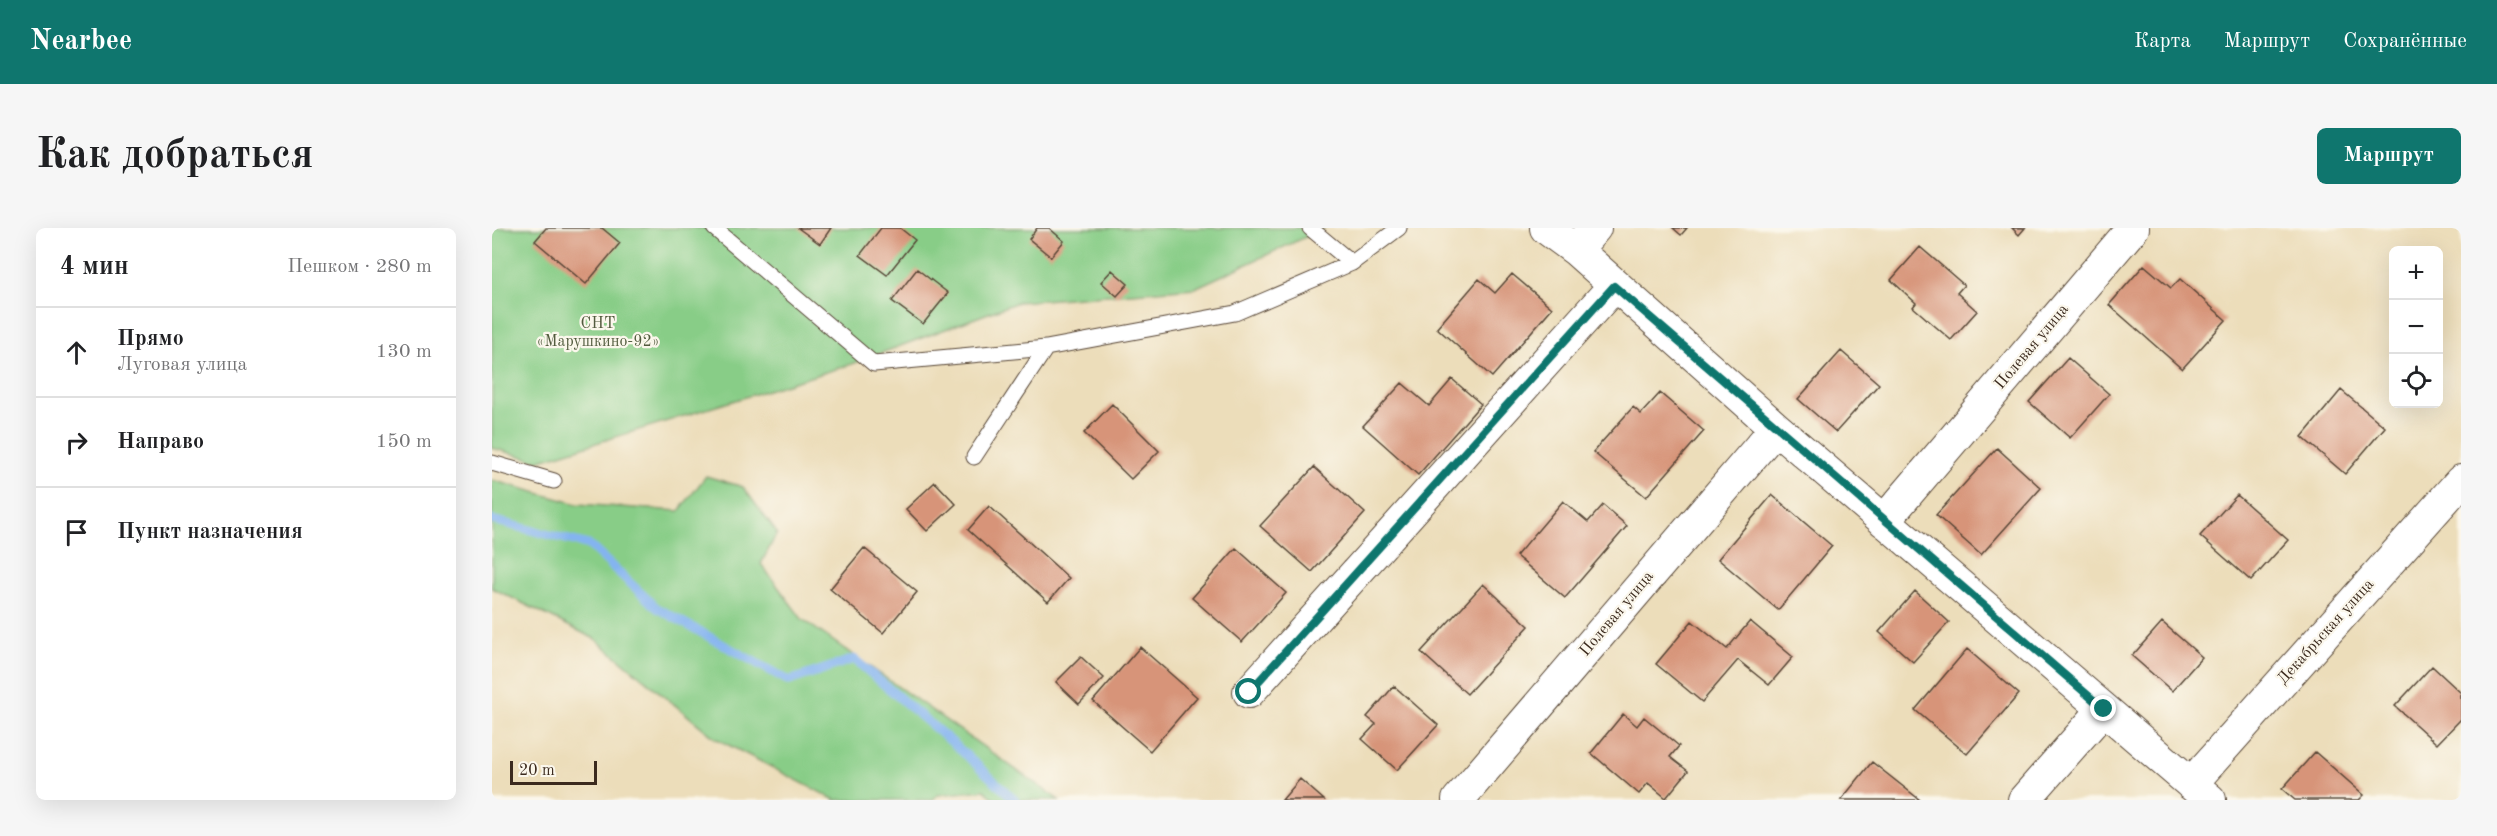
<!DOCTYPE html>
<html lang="ru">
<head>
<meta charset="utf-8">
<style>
	:root { --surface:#fff; --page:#f6f6f6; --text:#202124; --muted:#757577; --line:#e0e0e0; --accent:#0f766e }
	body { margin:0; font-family:"Old Standard TT",serif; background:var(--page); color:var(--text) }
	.controls { position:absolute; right:18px; top:18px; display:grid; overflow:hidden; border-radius:9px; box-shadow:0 6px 24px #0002 }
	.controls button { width:54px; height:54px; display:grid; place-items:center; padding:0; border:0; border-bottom:2px solid var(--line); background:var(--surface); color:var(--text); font:30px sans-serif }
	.scale { position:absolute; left:18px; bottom:15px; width:87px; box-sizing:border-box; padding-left:6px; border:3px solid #3b2a1e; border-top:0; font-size:16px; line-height:21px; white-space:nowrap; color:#3b2a1e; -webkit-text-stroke:4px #fbf7ec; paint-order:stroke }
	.stop { position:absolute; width:18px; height:18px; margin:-14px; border:4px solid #0f766e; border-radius:50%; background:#fff }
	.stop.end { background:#0f766e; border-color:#fff; box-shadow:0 2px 6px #0008 }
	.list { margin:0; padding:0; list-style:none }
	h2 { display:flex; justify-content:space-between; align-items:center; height:78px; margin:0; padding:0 24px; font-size:26px }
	h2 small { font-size:20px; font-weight:400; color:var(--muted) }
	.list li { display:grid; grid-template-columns:39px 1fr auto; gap:18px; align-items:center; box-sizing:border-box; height:90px; padding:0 24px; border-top:2px solid var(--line) }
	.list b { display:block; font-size:22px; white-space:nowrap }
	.list p { margin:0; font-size:20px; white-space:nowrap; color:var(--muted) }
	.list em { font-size:20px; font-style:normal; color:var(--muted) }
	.icon { flex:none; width:33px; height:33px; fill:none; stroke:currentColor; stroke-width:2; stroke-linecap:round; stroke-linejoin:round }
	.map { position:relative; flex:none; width:1969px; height:572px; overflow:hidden; border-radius:9px }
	header { display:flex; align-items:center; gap:36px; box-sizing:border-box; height:84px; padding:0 30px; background:var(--accent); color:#fff }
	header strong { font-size:28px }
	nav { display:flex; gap:33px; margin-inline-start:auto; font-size:21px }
	.intro { display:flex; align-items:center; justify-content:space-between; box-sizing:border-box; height:144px; padding:0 36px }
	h1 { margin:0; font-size:42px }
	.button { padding:15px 27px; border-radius:9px; background:var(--accent); color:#fff; font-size:21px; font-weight:700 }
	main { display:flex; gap:36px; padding:0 36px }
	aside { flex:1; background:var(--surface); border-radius:9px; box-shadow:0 6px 24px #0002 }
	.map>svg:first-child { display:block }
	.green { fill:#88cd87; stroke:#627c52; stroke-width:1.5 }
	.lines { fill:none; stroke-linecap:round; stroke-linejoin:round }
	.stream { stroke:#84b4f0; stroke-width:9 }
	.building { fill:#d79479 }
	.service-casing { stroke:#564535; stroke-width:17 }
	.minor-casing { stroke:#564535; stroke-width:34 }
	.service { stroke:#fff; stroke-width:15 }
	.minor { stroke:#fff; stroke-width:32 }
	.route { stroke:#0f766e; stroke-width:8 }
	.labels { text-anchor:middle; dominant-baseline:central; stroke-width:4.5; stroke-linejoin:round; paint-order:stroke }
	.park-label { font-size:16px; fill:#525b3e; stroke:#fbf7ec }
	.street-label { font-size:16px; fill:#3b2a1e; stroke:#fbf7ec }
</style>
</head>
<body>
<header>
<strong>Nearbee</strong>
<nav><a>Карта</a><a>Маршрут</a><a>Сохранённые</a></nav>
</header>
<div class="intro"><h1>Как добраться</h1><a class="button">Маршрут</a></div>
<main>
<aside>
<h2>4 мин<small>Пешком · 280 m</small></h2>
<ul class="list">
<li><svg class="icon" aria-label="ahead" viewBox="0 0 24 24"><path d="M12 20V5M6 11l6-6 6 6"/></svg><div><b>Прямо</b><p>Луговая улица</p></div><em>130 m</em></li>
<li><svg class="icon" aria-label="right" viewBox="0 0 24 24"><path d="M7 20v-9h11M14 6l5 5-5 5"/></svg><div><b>Направо</b></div><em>150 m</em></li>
<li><svg class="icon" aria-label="arrive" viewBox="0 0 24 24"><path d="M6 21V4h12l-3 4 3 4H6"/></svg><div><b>Пункт назначения</b></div></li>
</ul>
</aside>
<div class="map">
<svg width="1969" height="572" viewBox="0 0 1969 572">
	<rect width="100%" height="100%" fill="#fbf7ec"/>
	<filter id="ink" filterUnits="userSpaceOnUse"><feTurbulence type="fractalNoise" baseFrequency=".0167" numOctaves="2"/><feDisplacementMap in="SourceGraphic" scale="12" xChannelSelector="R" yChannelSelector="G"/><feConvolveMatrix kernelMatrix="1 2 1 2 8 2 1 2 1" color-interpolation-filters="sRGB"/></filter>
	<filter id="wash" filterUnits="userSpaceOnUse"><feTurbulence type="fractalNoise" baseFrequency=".008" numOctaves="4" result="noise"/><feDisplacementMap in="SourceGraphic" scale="24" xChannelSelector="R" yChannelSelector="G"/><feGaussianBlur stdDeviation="1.35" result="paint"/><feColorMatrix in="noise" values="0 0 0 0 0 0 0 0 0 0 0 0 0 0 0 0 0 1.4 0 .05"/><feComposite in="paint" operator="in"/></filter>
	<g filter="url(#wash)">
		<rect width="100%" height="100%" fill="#ecddba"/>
		<path class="green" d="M0 0H833L703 60 526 74 360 136 46 233 0 220Z
			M214 248 251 259 285 305 269 336 310 391 567 572H504L492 562 446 567 440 572H343L223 510 103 411 0 360V252L85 276 187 283Z"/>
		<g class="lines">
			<path class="stream" d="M0 292 97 317 165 380 297 453 362 431 462 516 523 572"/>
		</g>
		<g id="blocks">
			<path class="building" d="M54 0H110L128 15 94 56 43 13Z
				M306 0H339L328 16Z
				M389 0H408L423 12 395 47 368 27Z
				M545 0H557L572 13 559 29 537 11Z
				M1181 0H1195L1189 7Z
				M1520 0H1533L1527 7Z
				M1428 19 1472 57 1465 65 1485 83 1459 112 1421 79 1424 75 1399 52Z
				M1652 37 1679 60 1688 51 1734 92 1690 141 1617 77Z
				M425 41 456 65 431 96 400 73Z
				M620 42 636 56 625 68 609 54Z
				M1020 46 1060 80 1000 149 945 100 987 51 1003 65Z
				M1349 123 1387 156 1344 204 1306 171Z
				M1576 130 1617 166 1578 210 1537 174Z
				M960 151 989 176 926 247 871 198 910 155 937 178Z
				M1849 162 1893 199 1853 246 1810 209Z
				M1168 165 1212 203 1154 269 1101 224 1141 179 1149 186Z
				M620 176 667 223 639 251 592 205Z
				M1505 220 1549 260 1489 327 1444 287Z
				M822 239 873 285 820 344 768 298Z
				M443 254 464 276 435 303 414 281Z
				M1280 267 1340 318 1286 382 1226 331Z
				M1745 267 1796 312 1759 353 1708 308Z
				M1071 273 1096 294 1111 277 1135 298 1073 370 1024 328Z
				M497 278 577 350 556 374 476 302Z
				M372 320 425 364 391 405 338 361Z
				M744 320 794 365 750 414 700 370Z
				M991 356 1037 398 975 466 929 424Z
				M1423 363 1457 394 1421 434 1387 404Z
				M1200 393 1235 421 1258 393 1301 429 1277 457 1246 432 1210 474 1164 436Z
				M1670 394 1710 429 1680 463 1640 428Z
				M648 419 705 469 658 523 601 473Z
				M1475 421 1527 466 1475 526 1423 482Z
				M589 429 612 450 587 476 564 454Z
				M1940 438 1969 465V491L1945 516 1903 478Z
				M902 458 946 497 905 542 870 511 884 496 875 489Z
				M1131 486 1145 498 1152 489 1187 518 1178 529 1196 543 1174 570 1156 555 1147 566 1099 525Z
				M1823 524 1872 567 1867 572H1803L1790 561Z
				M1380 534 1428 572H1349Z
				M808 551 832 572H790Z"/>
		</g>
	</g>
	<g filter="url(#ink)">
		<use href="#blocks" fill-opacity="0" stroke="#564535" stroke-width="1.5"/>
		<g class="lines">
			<defs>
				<path id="service" d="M222 0 382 136 554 120 743 85 860 35 907 0
					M818 0 860 35
					M482 229 554 120
					M0 235 62 253"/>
				<path id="minor" d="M1054 0 1084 22 1284 200 1718 572
					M1084 22 1103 0
					M1392 293 1641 0
					M757 464 1122 58
					M1699 556 1969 253
					M966 572 1284 200
					M1532 572 1612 481"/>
			</defs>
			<use href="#service" class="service-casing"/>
			<use href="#minor" class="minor-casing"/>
			<use href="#service" class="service"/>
			<use href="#minor" class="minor"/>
		</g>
	</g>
	<g class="lines" filter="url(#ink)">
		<path class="route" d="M757 464 1122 58 1612 481"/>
	</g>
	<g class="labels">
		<g class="park-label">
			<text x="106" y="96">СНТ<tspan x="106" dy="18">«Марушкино-92»</tspan></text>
		</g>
		<g class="street-label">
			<text transform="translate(1540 119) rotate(-50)">Полевая улица</text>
			<text transform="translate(1125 386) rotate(-50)">Полевая улица</text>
			<text transform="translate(1834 404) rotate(-48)">Декабрьская улица</text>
		</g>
	</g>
</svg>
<div class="controls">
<button>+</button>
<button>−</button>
<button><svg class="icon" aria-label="locate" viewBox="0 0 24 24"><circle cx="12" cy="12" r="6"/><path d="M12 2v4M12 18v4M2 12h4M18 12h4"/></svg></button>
</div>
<div class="scale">20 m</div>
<div class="stop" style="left:757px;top:464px"></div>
<div class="stop end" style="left:1612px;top:481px"></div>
</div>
</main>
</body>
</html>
